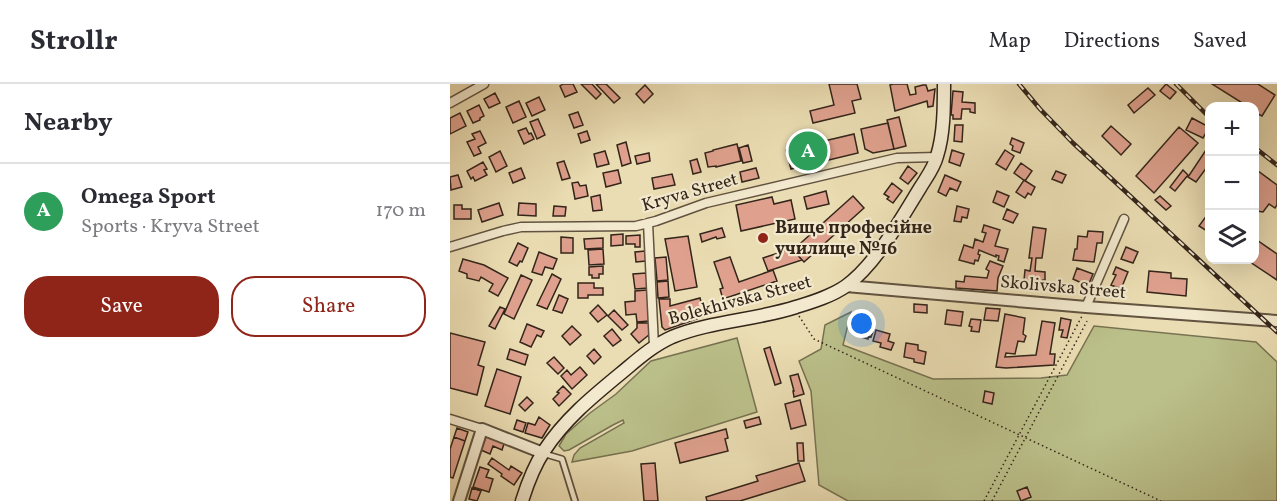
<!DOCTYPE html>
<html lang="en">
<head>
<meta charset="utf-8">
<style>
	:root { --surface:#fff; --page:#f7f7f7; --text:#2b2b33; --muted:#7c7c81; --line:#e1e1e2; --accent:#8f2418 }
	body { margin:0; font-family:Vollkorn,serif; background:var(--page); color:var(--text) }
	.controls { position:absolute; right:18px; top:18px; display:grid; overflow:hidden; border-radius:12px; box-shadow:0 6px 24px #0002 }
	.controls button { width:54px; height:54px; display:grid; place-items:center; padding:0; border:0; border-bottom:2px solid var(--line); background:var(--surface); color:var(--text); font:30px sans-serif }
	.you { position:absolute; left:412px; top:240px; width:21px; height:21px; margin:-15px; border:4px solid #fff; border-radius:50%; background:#1a73e8; box-shadow:0 0 0 9px #1a73e833 }
	.badge { display:grid; place-items:center; width:39px; height:39px; border-radius:50%; background:var(--accent); color:#fff; font-size:20px; font-weight:700 }
	.pin { position:absolute; translate:-50% -50%; border:3px solid #fff; box-shadow:0 2px 6px #0006 }
	.list { margin:0; padding:0; list-style:none }
	h2 { display:flex; justify-content:space-between; align-items:center; height:78px; margin:0; padding:0 24px; font-size:26px }
	h2 small { font-size:20px; font-weight:400; color:var(--muted) }
	.list li { display:grid; grid-template-columns:39px 1fr auto; gap:18px; align-items:center; box-sizing:border-box; height:96px; padding:0 24px; border-top:2px solid var(--line) }
	.list b { display:block; font-size:22px; white-space:nowrap }
	.list p { margin:0; font-size:20px; white-space:nowrap; color:var(--muted) }
	.list em { font-size:20px; font-style:normal; color:var(--muted) }
	.actions { display:flex; gap:12px; padding:18px 24px }
	.actions a { flex:1; padding:14px 0; border:2px solid var(--accent); border-radius:24px; text-align:center; font-size:21px; color:var(--accent) }
	.actions .main { background:var(--accent); color:#fff }
	.icon { flex:none; width:33px; height:33px; fill:none; stroke:currentColor; stroke-width:2; stroke-linecap:round; stroke-linejoin:round }
	.map { position:relative; flex:none; width:827px; height:417px; overflow:hidden }
	header { display:flex; align-items:center; gap:36px; box-sizing:border-box; height:84px; padding:0 30px; background:var(--surface); border-bottom:2px solid var(--line) }
	header strong { font-size:28px }
	nav { display:flex; gap:33px; margin-inline-start:auto; font-size:21px }
	main { display:flex }
	aside { flex:1; background:var(--surface) }
	.map>svg:first-child { display:block }
	.green { fill:#bbc08a; stroke:#777252; stroke-width:1.5 }
	.building { fill:#dfa18e; stroke:#33251a; stroke-width:1.5 }
	.lines { fill:none; stroke-linecap:round; stroke-linejoin:round }
	.service-casing { stroke:#615340; stroke-width:8 }
	.minor-casing { stroke:#615340; stroke-width:11 }
	.tertiary-casing { stroke:#615340; stroke-width:14 }
	.secondary-casing { stroke:#33251a; stroke-width:15 }
	.path { stroke:#33251a; stroke-width:1.5; stroke-dasharray:1.5 3; stroke-linecap:butt }
	.service { stroke:#f2e9ce; stroke-width:4.5 }
	.minor { stroke:#f2e9ce; stroke-width:8 }
	.tertiary { stroke:#f2e9ce; stroke-width:10 }
	.secondary { stroke:#f2e9ce; stroke-width:12 }
	.rail-casing { stroke:#33251a; stroke-width:4.5 }
	.rail { stroke:#f2e9ce; stroke-width:2; stroke-dasharray:7; stroke-linecap:butt }
	.poi-dot { fill:#8f2418; stroke:#f2e9ce; stroke-width:2 }
	.labels { text-anchor:middle; dominant-baseline:central; stroke-width:4.5; stroke-linejoin:round; paint-order:stroke }
	.street-label { font-size:18px; fill:#33251a; stroke:#f2e9ce }
	.poi-label { font-size:18px; font-weight:bold; fill:#33251a; stroke:#f2e9ce; text-anchor:start }
</style>
</head>
<body>
<header>
<strong>Strollr</strong>
<nav><a>Map</a><a>Directions</a><a>Saved</a></nav>
</header>
<main>
<aside>
<h2>Nearby<small></small></h2>
<ul class="list">
<li><span class="badge" style="background:#2e9e5b">A</span><div><b>Omega Sport</b><p>Sports · Kryva Street</p></div><em>170 m</em></li>
</ul>
<div class="actions"><a class="main">Save</a><a>Share</a></div>
</aside>
<div class="map">
<svg width="827" height="417" viewBox="0 0 827 417">
	<rect width="100%" height="100%" fill="#ebddb3"/>
	<filter id="stains"><feTurbulence type="fractalNoise" baseFrequency=".00333" numOctaves="4"/><feColorMatrix values="0 0 0 0 .2 0 0 0 0 .09 0 0 0 0 .02 0 0 0 .5 -.17"/></filter>
	<radialGradient id="worn" r=".72"><stop offset=".6" stop-color="#630" stop-opacity="0"/><stop offset="1" stop-color="#630" stop-opacity=".3"/></radialGradient>
	<path class="green" d="M401 228 393 261 483 295 591 294 617 291 644 242 806 258 827 278V417H398L369 401 361 307 349 277 371 265 375 241Z
		M287 254 307 328 182 367 122 378 124 371 130 364 174 339 173 336 163 341 119 366 114 367 109 362 116 350 140 329 166 310 201 277Z"/>
	<path class="building" d="M113 0H123L127 8 115 13 110 2Z
		M131 0H142L151 10 146 15Z
		M146 0H156L170 14 164 19Z
		M379 0H407L411 15 402 17 405 29 363 39 360 27 384 21Z
		M443 0H457L460 11 466 10 465 3 473 1H476L478 7 485 5 483 22 478 23 477 17 445 27 440 1Z
		M716 0 726 8 720 15 710 7Z
		M762 0H808L825 11 812 32 804 28V22H797Z
		M195 1 203 10 194 19 186 10Z
		M698 4 705 11 684 29 678 21Z
		M503 7 513 8 512 18 525 19V29L520 28V25H512L511 35H503V31H501Z
		M45 9 50 19 39 24 34 15Z
		M89 13 95 26 82 32 76 19Z
		M69 17 76 33 63 39 56 23Z
		M29 21 34 32 30 34V36L23 39 17 27Z
		M128 28 133 41 124 44 119 31Z
		M10 29 16 42 0 50V34Z
		M449 33 456 62 444 65 437 36Z
		M742 34 759 43 753 54 736 46Z
		M88 35 95 51 87 55 80 38Z
		M438 39 444 65 423 69 415 65 411 45Z
		M505 41H513L512 58 504 57Z
		M661 42 681 60 671 71 652 52Z
		M729 43 748 59 704 109 686 92Z
		M76 44 79 50 81 49 84 55 74 60 68 47Z
		M30 47 36 59 28 63 31 69 24 72 17 58 25 55 22 50Z
		M137 47 140 56 131 59 128 50Z
		M404 50 408 69 341 85 336 66Z
		M562 54 574 59 570 69 562 66 563 62 560 60Z
		M176 58 181 79 172 82 167 61Z
		M287 60 291 77 266 83V82L258 83 255 69 263 67V66Z
		M760 60V79L746 98 738 93Z
		M298 61 302 77 293 79 289 64Z
		M502 66 514 70 510 82 499 78Z
		M555 66 564 72 556 86 546 80Z
		M50 67 57 82 46 88 39 73Z
		M155 67 159 80 147 83 144 70Z
		M199 69 200 77 187 80 185 72Z
		M247 75 251 88 243 90 240 77Z
		M114 77 120 94 112 96 107 79Z
		M33 78 37 85 34 86 37 91 25 97 23 93 21 95 17 87Z
		M571 79 582 87 575 97 564 89Z
		M458 82 467 89 458 100 450 94Z
		M71 84 75 94 63 99 59 89Z
		M306 84 309 94 292 98 290 88Z
		M804 84 827 101V121L825 124 819 120 813 128 807 127 804 126Z
		M168 86 171 99 156 103 153 89Z
		M733 86 738 91 725 107 720 103Z
		M606 87 616 91 612 99 602 95Z
		M222 90 225 101 204 105 202 94Z
		M8 91 12 103 1 106 0 93Z
		M495 91 511 98 507 107 500 104 496 112 488 108Z
		M574 96 585 103 581 111 578 109 575 114 566 108Z
		M128 98 130 102 136 101 138 112 125 115 122 99Z
		M442 99 452 107 443 119 437 115 439 113 434 110Z
		M376 107 379 120 357 125 354 113Z
		M547 107 559 112 554 123 543 118Z
		M150 111 152 126 143 127 141 113Z
		M403 112 414 124 354 178 343 166Z
		M710 112 721 122 716 126 705 116Z
		M322 113 324 120 341 116 345 135 291 147 286 121Z
		M49 119 53 131 32 138 28 126Z
		M69 119 86 120V132L68 131Z
		M4 121H12V125H21V135H4Z
		M104 122 116 123 115 132H103Z
		M507 122 519 125 517 134 512 133 511 138 504 137Z
		M557 125 568 130 563 139 553 135Z
		M760 127V149L749 142Z
		M534 141 550 146 545 162 558 165 554 178 548 176 549 172 546 171V173L529 166 528 170 530 171 528 177 525 176 524 180 509 176 514 161 523 164 525 155 533 158 536 149 532 148Z
		M583 143 596 145 592 174H586L585 187 595 188V196H593L592 202 576 201V196H574L575 186 580 187 582 174H579Z
		M272 144 275 153 267 155 266 153 252 158 250 150Z
		M638 147 653 148 652 159H647L644 178 623 176 625 165H627L628 152 637 153Z
		M173 150V161L161 162V151Z
		M190 151V163H185V160H176V152Z
		M238 152 247 203 225 207 215 155Z
		M111 153 123 154V169H111Z
		M153 154V164L135 165 134 155Z
		M804 154 827 170V196L797 176H804Z
		M68 159 78 164 72 178 70 177 67 182 59 178Z
		M676 163 688 168 683 179 671 175Z
		M153 165 154 180 139 181 138 166Z
		M337 166 338 167 343 166 352 176 318 187 313 174Z
		M195 167 196 177 186 178 185 168Z
		M89 168 107 175 103 185 95 183 92 191 82 188Z
		M216 173 218 196 207 197 205 174Z
		M280 173 289 198 323 186 327 197 273 215 270 205 273 204 264 178Z
		M13 175 34 181 58 194 48 212 39 207 43 200 31 193 29 197 17 194V190L9 187Z
		M540 177 553 182 548 194 547 207 506 204V197L514 198 515 192 537 194 539 187 536 185Z
		M153 182V190H149V194H142V191H139V183Z
		M666 183 678 188 671 205 661 201 666 191 663 190Z
		M627 184 643 190 638 202 623 195Z
		M699 187 721 189V194L737 195 736 212 697 208Z
		M196 189 198 204 185 205 183 190Z
		M102 190 111 195 97 225 87 221Z
		M71 191 82 196 64 235 54 230Z
		M218 197 219 213 208 214 207 198Z
		M128 199H144V204H153V211H138V214H128Z
		M197 206 199 237 187 238 186 230 176 231 175 218 185 217V207Z
		M109 211 118 215 112 229 103 226Z
		M250 214 255 232 215 246 212 243 209 215H220V222Z
		M464 220 477 221V229L464 228Z
		M148 221 157 231 148 238 140 229Z
		M50 223 55 225 45 245 39 242Z
		M536 224 550 225 548 237 534 236Z
		M164 226 178 241 172 246 158 232Z
		M497 226 513 228 511 242 495 240Z
		M555 230 575 234 573 250 576 252 574 258 568 257 565 270 556 269 555 273 586 271 592 237 605 239 600 270H605L604 281 556 284 546 283Z
		M611 234 621 236 617 254 611 253 613 246H609Z
		M521 235 531 236 529 248 521 247 522 243 519 242Z
		M187 239H199L200 250 189 259 181 250 187 244Z
		M77 240 94 247 91 253 87 251 81 263 70 258Z
		M122 242 131 251 120 261 112 252Z
		M416 243 424 245 421 253 418 252V255L408 252 410 245 414 247Z
		M162 245 171 256 163 262 154 252Z
		M426 246 440 250 438 257 444 259 441 266 430 263 431 259 423 257Z
		M0 249 35 258 28 281 34 283 27 311 0 304Z
		M456 259 468 261V266L476 268 474 280 464 278V275L454 273Z
		M320 263 331 299 325 301 314 265Z
		M60 265 78 271 75 281 57 275Z
		M144 265 151 273 144 280 137 272Z
		M104 273 114 284 108 290 97 279Z
		M130 283 137 291 122 305 111 292 117 286 121 291Z
		M47 285 71 293 60 330 35 322Z
		M348 290 354 310 344 313 343 307H344L340 292Z
		M113 302 121 310 109 322 103 315 109 309 107 308Z
		M535 307 544 309 542 320 533 318Z
		M77 313 83 319 75 327 69 321Z
		M350 316 356 341 341 345 335 320Z
		M89 333 100 341 92 354 75 349 78 339 85 341Z
		M309 333 311 340 296 344 294 337Z
		M67 336 76 339 73 348 64 345Z
		M7 344 18 348 15 357 4 353Z
		M276 345 278 354 275 355 278 367 230 379 225 359Z
		M37 350 55 357 52 366 43 362 40 370 31 366Z
		M4 353 15 357 3 394 0 393V365Z
		M347 359H353L354 377H348Z
		M42 374 59 386 61 382 72 389 64 401 51 392 52 390 38 380Z
		M205 379 208 417H194L191 380Z
		M349 379 355 397 290 417H257L256 413 308 397 306 392Z
		M30 383 39 386 36 393 43 395 39 408 23 403Z
		M577 403 581 413 571 417 567 407Z
		M22 404 31 407 27 417 19 415Z"/>
	<g class="lines">
		<defs>
			<path id="service" d="M95 370 112 375 125 417"/>
			<path id="minor" d="M0 19 34 0
				M198 139 204 262
				M0 163 53 147 71 143 186 142 206 137 256 119 447 74 487 73
				M636 223 674 135
				M0 335 32 345"/>
			<path id="tertiary" d="M396 202 636 223 827 237
				M9 417 32 345 93 369"/>
			<path id="secondary" d="M72 417C77 401 84 382 94 367 114 336 142 313 170 290 187 276 202 262 222 253 261 237 306 236 346 223 362 218 382 212 396 202 426 180 451 135 470 104 476 94 484 84 487 72 494 50 494 23 494 0"/>
		</defs>
		<use href="#service" class="service-casing"/>
		<use href="#minor" class="minor-casing"/>
		<use href="#tertiary" class="tertiary-casing"/>
		<use href="#secondary" class="secondary-casing"/>
		<path class="path" d="M349 232 364 255 711 417
			M534 417 632 232
			M542 417 637 237"/>
		<use href="#service" class="service"/>
		<use href="#minor" class="minor"/>
		<use href="#tertiary" class="tertiary"/>
		<use href="#secondary" class="secondary"/>
		<defs>
			<path id="rail" d="M569 0 590 25 623 59 827 248
				M726 0 760 34
				M804 63 827 81"/>
		</defs>
		<use href="#rail" class="rail-casing"/>
		<use href="#rail" class="rail"/>
	</g>
	<circle class="poi-dot" cx="313" cy="154" r="6"/>
	<g class="labels">
		<g class="street-label">
			<text transform="translate(240 109) rotate(-16)">Kryva Street</text>
			<text transform="translate(613 204) rotate(5)">Skolivska Street</text>
			<text transform="translate(290 217) rotate(-15)">Bolekhivska Street</text>
		</g>
		<g class="poi-label">
			<text x="325" y="144">Вище професійне<tspan x="325" dy="21">училище №16</tspan></text>
		</g>
	</g>
	<rect width="100%" height="100%" filter="url(#stains)"/>
	<rect width="100%" height="100%" fill="url(#worn)"/>
</svg>
<div class="controls">
<button>+</button>
<button>−</button>
<button><svg class="icon" aria-label="layers" viewBox="0 0 24 24"><path d="M12 4l9 5-9 5-9-5zM3 14l9 5 9-5"/></svg></button>
</div>
<div class="you"></div>
<div class="pin badge" style="left:358px;top:67px;background:#2e9e5b">A</div>
</div>
</main>
</body>
</html>
